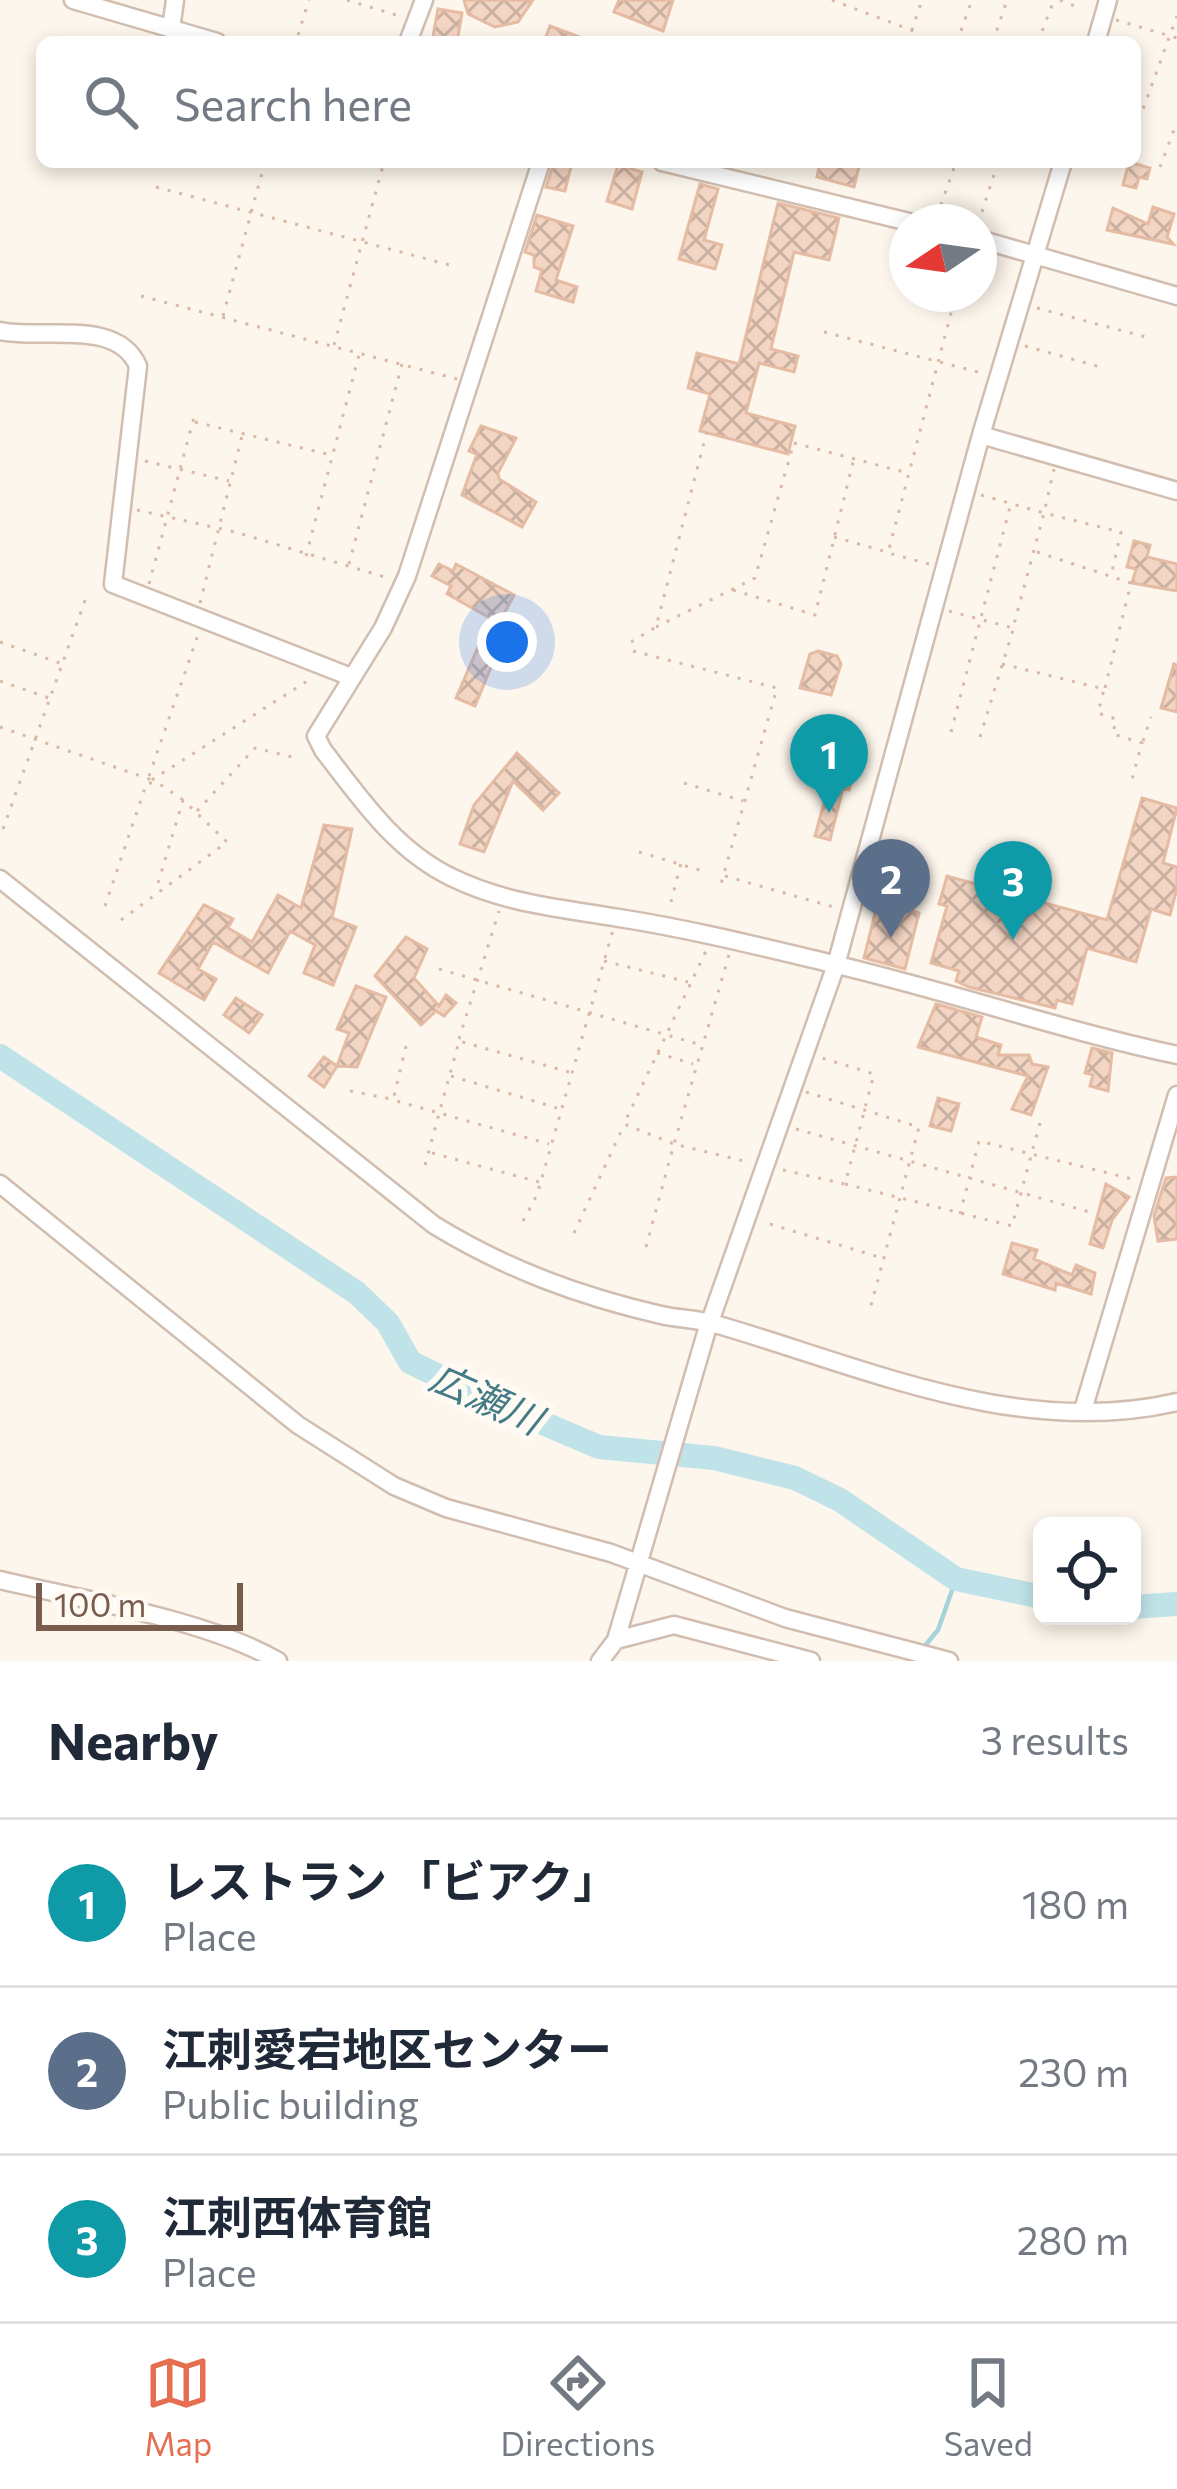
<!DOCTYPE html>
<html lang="en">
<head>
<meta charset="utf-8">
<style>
	:root { --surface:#fff; --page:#f2f2f3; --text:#1f2937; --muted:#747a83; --line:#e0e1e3; --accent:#e76f51 }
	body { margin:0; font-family:Commissioner,"Noto Sans JP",sans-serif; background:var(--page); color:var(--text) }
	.controls { position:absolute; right:36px; bottom:36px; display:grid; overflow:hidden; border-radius:18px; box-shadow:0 6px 18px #0003 }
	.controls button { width:108px; height:108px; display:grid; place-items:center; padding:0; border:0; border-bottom:3px solid var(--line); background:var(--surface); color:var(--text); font:60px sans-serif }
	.compass { position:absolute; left:889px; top:204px; width:108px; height:108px; border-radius:50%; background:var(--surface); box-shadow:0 6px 18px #0003; rotate:257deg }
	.scale { position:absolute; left:36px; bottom:30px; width:207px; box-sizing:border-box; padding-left:12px; border:6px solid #7a5c4d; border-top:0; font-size:33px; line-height:42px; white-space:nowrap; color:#7a5c4d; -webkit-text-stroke:9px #fffaf3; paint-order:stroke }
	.you { position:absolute; left:507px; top:642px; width:42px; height:42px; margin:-30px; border:9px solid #fff; border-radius:50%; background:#1a73e8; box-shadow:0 0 0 18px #1a73e833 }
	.badge { display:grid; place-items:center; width:78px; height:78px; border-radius:50%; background:var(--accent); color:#fff; font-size:39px; font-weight:700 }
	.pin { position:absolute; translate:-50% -99px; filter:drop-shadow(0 3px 6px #0008) }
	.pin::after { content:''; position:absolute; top:63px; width:42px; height:36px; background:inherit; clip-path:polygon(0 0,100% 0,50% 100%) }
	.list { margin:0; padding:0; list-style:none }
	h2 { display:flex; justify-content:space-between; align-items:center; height:156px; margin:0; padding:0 48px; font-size:51px }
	h2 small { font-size:39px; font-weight:400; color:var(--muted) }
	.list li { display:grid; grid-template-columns:78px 1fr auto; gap:36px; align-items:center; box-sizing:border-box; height:168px; padding:0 48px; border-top:3px solid var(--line) }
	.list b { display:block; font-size:45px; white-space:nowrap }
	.list p { margin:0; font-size:39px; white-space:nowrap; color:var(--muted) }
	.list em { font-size:39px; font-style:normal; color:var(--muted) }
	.icon { flex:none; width:66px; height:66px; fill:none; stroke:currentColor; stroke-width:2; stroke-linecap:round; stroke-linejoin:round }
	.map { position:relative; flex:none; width:1177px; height:1661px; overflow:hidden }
	.search { position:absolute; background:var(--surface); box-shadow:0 6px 18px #0003; left:36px; right:36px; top:36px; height:132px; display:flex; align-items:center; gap:30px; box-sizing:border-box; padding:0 42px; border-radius:18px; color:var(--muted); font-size:45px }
	.sheet { height:660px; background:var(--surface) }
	nav { display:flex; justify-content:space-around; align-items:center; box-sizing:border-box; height:168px; border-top:3px solid var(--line); background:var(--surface); font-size:33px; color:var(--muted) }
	nav a { display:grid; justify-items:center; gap:6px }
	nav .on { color:var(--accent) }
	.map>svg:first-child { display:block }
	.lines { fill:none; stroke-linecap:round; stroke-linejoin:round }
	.stream { stroke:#a5d3da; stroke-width:4.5 }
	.river { stroke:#bfe3e8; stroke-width:24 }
	.building { fill:url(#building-cross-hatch); stroke:#e6bba3; stroke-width:3 }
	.minor-casing { stroke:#d1beb0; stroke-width:21 }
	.path { stroke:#d9b8a5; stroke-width:3; stroke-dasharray:3 9; stroke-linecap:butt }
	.minor { stroke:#fff; stroke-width:16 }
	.labels { text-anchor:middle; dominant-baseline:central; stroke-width:12; stroke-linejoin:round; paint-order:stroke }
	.water-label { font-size:39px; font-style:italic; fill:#437c86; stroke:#fffaf3 }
</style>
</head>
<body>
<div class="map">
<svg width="1177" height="1661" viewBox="0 0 1177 1661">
	<defs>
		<pattern id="building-cross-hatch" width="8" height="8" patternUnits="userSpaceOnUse" patternTransform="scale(3)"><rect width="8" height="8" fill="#f3d5c3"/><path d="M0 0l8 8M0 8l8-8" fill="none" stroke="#cab0a1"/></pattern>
	</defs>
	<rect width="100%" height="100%" fill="#fdf6ec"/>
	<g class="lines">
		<path class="stream" d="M923 1648 938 1630 956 1579"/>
		<path class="river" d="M0 1056 357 1293 388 1323 410 1362 477 1395 599 1447 714 1458 795 1478 840 1500 956 1579 1042 1597
			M1132 1607 1177 1604"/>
	</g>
	<path class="building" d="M464 0H533L518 22 495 27 468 14Z
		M619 0H673L663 31 614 12Z
		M438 9 462 13 457 42H432Z
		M550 26 590 41V42H544Z
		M554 162H572L565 191 546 187Z
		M820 162H860L854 187 817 177Z
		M1129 162 1150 168 1147 179 1139 177 1136 188 1123 185Z
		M618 165 642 172 632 209 607 201Z
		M700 184 718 189 704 240 722 245 715 269 679 259Z
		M778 203 839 218 829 260 794 252 771 349 798 356 794 372 759 363 746 413 795 426 788 454 700 431 710 394 688 388 697 353 739 364Z
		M1153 207 1174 214 1167 237 1173 244 1107 230 1113 208 1148 224Z
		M537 215 573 226 556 280 577 287 573 302 536 291 542 270 534 267V255L525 252Z
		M481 426 516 438 498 473 499 479 536 502 522 527 462 495 477 454 469 451Z
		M1134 541 1150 545 1147 557 1177 564V591L1132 583 1136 569 1127 567Z
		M439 564 453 571 456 564 514 595 499 623 447 594 451 586 432 576Z
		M478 647 496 655 475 706 456 698Z
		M818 651 837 656 841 664 831 695 800 688 810 654Z
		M1174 664 1177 665V712L1161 708Z
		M839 748 860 755 849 790 843 788 830 840 815 836Z
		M517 753 559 793 543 810 513 781 484 852 460 844 474 805Z
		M1142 798 1177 808 1163 863 1177 867V888L1170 915 1151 909 1136 962 1087 948 1072 1004 1057 1000 1055 1008 969 987 956 981 959 971 931 963 947 906 939 904 947 876 1107 920Z
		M324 825 352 829 332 918 356 927 333 985 304 973 315 945 290 931 268 973 213 942 198 969 216 979 204 1000 159 973 204 905 233 919 228 928 252 942 278 895 301 908Z
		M880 893 914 902 912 911 919 913 905 969 864 958Z
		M406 937 427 949 414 978 439 1006 446 995 456 1003 444 1016 436 1011 421 1025 375 976Z
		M356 986 386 997 357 1067 337 1066 324 1087 309 1076 324 1057 337 1066 349 1033 337 1029Z
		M236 998 262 1015 249 1033 224 1015Z
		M936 1004 982 1017 976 1037 1001 1045 998 1055H1029L1032 1064 1048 1067 1031 1115 1012 1109 1028 1076 918 1047Z
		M1092 1048 1112 1053 1108 1091 1090 1086 1093 1075 1085 1073Z
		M938 1098 959 1104 951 1131 930 1126Z
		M1177 1177V1239L1158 1241 1154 1216 1159 1200 1166 1178Z
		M1106 1184 1129 1197 1112 1220 1103 1248 1090 1244Z
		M1012 1243 1037 1250 1034 1259 1072 1275 1076 1265 1095 1273 1091 1294 1056 1283 1055 1290 1003 1274Z"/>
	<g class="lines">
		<defs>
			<path id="minor" d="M73 0 217 42
				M171 29 175 0
				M408 42 424 0
				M1096 42 1108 0
				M541 162 407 576 383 628 316 736 323 750C360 798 395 850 451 877 506 904 560 908 619 918 690 929 762 947 833 964 949 991 1060 1030 1177 1055
				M662 162 909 222
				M979 239 1177 296
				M0 331C45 340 117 318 138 366L113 584 351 677
				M981 435 1177 491
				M0 879 434 1225C506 1269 579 1296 661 1315 679 1319 698 1319 715 1324 864 1367 1018 1439 1177 1402
				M0 1184 298 1425 394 1486 446 1508 611 1553 785 1618 949 1661
				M1083 1410 1177 1095
				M0 1580C82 1600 206 1619 278 1661
				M616 1640 674 1625 811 1661
				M600 1661 616 1640 706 1333 836 965 981 435 1063 162"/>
		</defs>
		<use href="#minor" class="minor-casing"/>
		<path class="path" d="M347 0 403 17
			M832 0 916 32
			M1060 0 1082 9
			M1116 20 1177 38
			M298 35 309 0
			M908 42 922 0
			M957 42 972 0
			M993 42 1007 0
			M1038 42 1054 0
			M1135 131 1177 16
			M1160 167 1177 122
			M156 187 457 267
			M941 205 956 162
			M982 212 998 162
			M141 296 457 379
			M1037 308 1146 337
			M223 316 265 162
			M824 332 978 372
			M334 345 384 162
			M1025 346 1104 368
			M195 422 331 455
			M794 443 908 473
			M145 461 229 481
			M981 495 1044 513 1054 469
			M137 510 235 532 388 578
			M834 537 887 552
			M1037 552 1131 583 1105 688
			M306 556 359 355
			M349 564 402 364
			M929 564 888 553 956 294
			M149 584 196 410
			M733 590 815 615 854 458
			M200 603 242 436
			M949 611 1013 628 1044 513 1121 532 1111 576
			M656 627 755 578 792 449
			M0 642 60 663
			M631 642 656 627 708 427
			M633 651 777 688 721 884
			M1002 664 1104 689 1098 713 1116 719 1113 734 1142 743 1132 779
			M0 681 49 698
			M0 727 149 779 147 783 312 678
			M951 732 1011 503
			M980 737 1013 630
			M1143 741 1151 717
			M149 776 199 632
			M149 783H158L182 799
			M684 783 743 801
			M197 811 255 748 292 757
			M3 829 87 595
			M639 852 706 872
			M725 876 837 908
			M671 902 681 863
			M105 906 146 785
			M121 920 227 842 183 800 156 890
			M729 955 674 1144 748 1162
			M604 961 688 982
			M439 969 698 1044
			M459 1039 499 911
			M406 1046 393 1100 549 1144
			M657 1053 693 1064
			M451 1076 557 1108
			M350 1091 391 1099
			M806 1092 919 1127 869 1313
			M796 1129 1093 1213
			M432 1153 539 1182
			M425 1165 459 1041 569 1072
			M783 1170 845 1184 874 1074 822 1058
			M845 1184 1012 1226 1041 1119
			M960 1214 979 1141 1136 1180
			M523 1221 537 1195 613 930
			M770 1224 882 1258
			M574 1233 624 1125
			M646 1247 674 1144 624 1124 706 951"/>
		<use href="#minor" class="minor"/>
	</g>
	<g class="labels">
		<g class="water-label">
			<text transform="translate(487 1397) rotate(24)">広瀬川</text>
		</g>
	</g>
</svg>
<div class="controls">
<button><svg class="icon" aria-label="locate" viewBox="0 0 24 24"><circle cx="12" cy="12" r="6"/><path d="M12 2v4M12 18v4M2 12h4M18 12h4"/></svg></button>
</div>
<svg class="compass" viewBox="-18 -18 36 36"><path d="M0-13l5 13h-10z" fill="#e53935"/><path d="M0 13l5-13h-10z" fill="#747a83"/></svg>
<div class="scale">100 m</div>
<div class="you"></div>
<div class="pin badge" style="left:829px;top:813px;background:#0f9aa8">1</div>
<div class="pin badge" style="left:891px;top:938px;background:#5c6f8a">2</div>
<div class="pin badge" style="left:1013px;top:940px;background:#0f9aa8">3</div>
<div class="search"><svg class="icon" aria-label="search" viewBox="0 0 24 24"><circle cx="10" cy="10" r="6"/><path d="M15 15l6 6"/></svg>Search here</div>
</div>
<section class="sheet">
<h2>Nearby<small>3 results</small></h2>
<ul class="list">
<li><span class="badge" style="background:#0f9aa8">1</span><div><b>レストラン 「ビアク」</b><p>Place</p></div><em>180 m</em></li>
<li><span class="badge" style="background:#5c6f8a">2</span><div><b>江刺愛宕地区センター</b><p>Public building</p></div><em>230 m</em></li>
<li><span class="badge" style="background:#0f9aa8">3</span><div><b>江刺西体育館</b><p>Place</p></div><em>280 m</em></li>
</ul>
</section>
<nav>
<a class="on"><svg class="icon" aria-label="map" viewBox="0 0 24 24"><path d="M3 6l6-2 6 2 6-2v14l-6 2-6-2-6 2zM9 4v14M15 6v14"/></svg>Map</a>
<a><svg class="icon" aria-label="directions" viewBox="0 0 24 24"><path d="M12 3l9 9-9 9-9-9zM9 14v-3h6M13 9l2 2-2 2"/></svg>Directions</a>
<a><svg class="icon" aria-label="saved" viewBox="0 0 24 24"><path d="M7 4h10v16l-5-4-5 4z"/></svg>Saved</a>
</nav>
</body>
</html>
